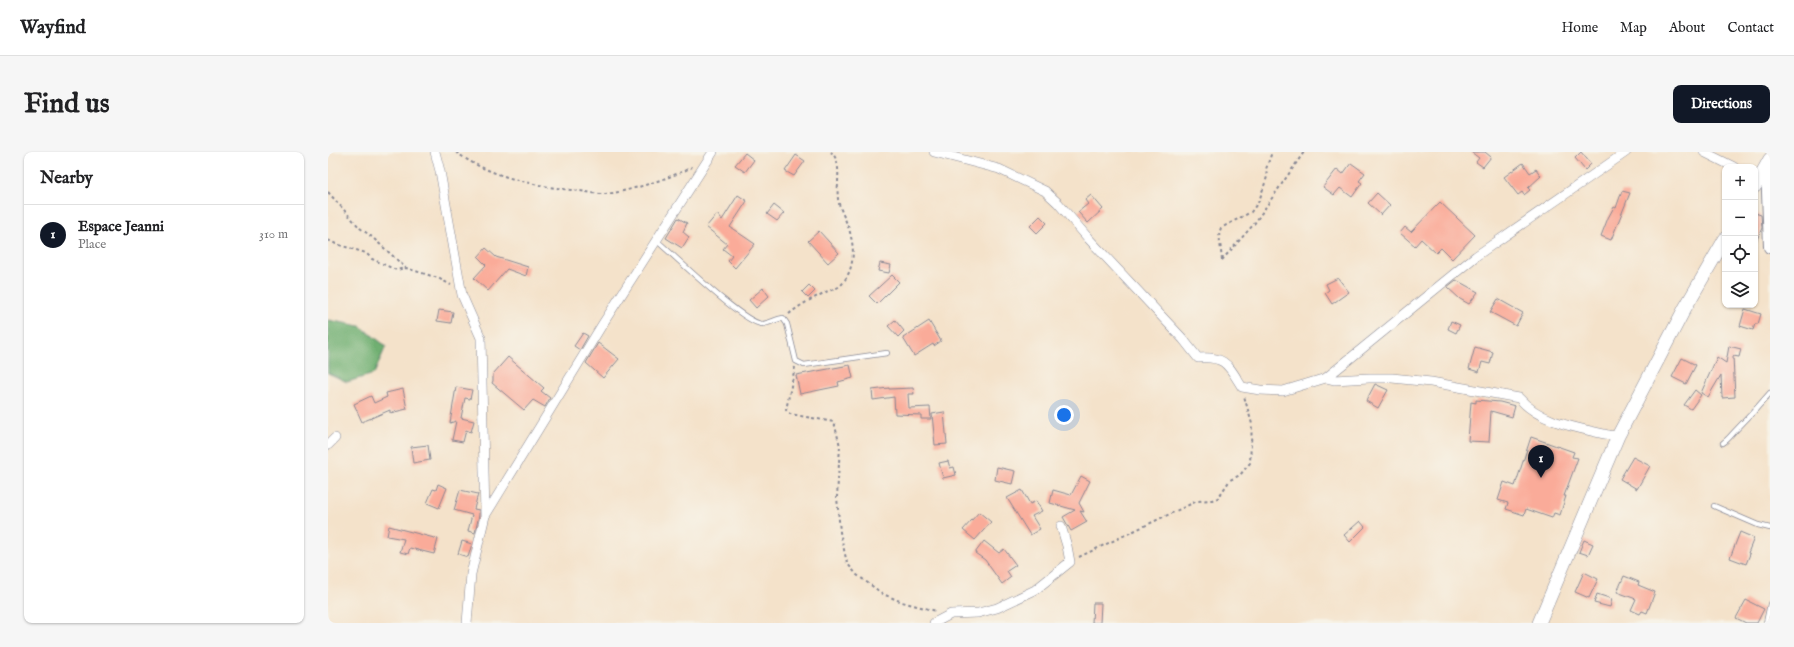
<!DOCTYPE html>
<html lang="en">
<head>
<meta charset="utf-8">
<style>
	:root { --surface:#fff; --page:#f6f6f6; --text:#202124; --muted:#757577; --line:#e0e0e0; --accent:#111827 }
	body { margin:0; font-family:"IM FELL English",serif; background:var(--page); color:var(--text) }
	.controls { position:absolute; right:12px; top:12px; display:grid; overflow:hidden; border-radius:8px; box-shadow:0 1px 3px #0004 }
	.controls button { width:36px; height:36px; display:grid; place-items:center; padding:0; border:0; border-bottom:1px solid var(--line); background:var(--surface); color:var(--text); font:20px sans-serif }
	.you { position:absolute; left:736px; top:263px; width:14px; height:14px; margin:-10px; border:3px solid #fff; border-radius:50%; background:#1a73e8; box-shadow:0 0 0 6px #1a73e833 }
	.badge { display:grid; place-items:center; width:26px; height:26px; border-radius:50%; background:var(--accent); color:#fff; font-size:13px; font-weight:700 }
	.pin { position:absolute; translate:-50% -33px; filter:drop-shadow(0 1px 2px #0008) }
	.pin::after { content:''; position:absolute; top:21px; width:14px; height:12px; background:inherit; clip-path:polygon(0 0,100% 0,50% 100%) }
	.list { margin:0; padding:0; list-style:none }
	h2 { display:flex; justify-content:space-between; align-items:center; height:52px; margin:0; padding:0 16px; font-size:17px }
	h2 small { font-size:13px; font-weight:400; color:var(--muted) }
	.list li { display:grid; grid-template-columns:26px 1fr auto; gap:12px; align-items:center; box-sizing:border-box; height:60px; padding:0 16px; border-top:1px solid var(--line) }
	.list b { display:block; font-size:15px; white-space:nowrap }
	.list p { margin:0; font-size:13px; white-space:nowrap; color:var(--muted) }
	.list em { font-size:13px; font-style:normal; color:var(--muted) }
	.icon { flex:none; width:22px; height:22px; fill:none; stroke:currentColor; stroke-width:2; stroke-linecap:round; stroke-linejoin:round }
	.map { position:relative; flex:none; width:1442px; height:471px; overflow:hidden; border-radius:8px }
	header { display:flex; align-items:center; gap:24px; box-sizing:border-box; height:56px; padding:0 20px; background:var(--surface); border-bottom:1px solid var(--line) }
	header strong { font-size:19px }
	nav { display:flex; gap:22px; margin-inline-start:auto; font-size:14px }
	.intro { display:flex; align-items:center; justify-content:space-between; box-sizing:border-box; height:96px; padding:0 24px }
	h1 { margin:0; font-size:28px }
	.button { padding:10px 18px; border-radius:8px; background:var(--accent); color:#fff; font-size:14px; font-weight:700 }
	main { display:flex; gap:24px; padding:0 24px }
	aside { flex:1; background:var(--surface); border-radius:8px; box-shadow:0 1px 3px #0004 }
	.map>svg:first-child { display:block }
	.forest { fill:#6faf71; stroke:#456f68 }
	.building { fill:#faab99 }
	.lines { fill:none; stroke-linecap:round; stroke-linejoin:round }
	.service-casing { stroke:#888894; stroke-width:6 }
	.minor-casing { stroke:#888894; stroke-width:10 }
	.tertiary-casing { stroke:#888894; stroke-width:14 }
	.secondary-casing { stroke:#888894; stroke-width:14 }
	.path { stroke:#888894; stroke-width:2; stroke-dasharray:3 3; stroke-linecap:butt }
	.service { stroke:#fff; stroke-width:4.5 }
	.minor { stroke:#fff; stroke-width:9 }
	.tertiary { stroke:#fff; stroke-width:12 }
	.secondary { stroke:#fff; stroke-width:13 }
</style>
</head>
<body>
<header>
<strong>Wayfind</strong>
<nav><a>Home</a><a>Map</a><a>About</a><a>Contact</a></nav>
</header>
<div class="intro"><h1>Find us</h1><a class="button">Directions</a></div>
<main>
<aside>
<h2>Nearby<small></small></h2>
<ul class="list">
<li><span class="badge">1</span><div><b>Espace Jeanni</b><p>Place</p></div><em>310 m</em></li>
</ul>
</aside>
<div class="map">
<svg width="1442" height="471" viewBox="0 0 1442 471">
	<rect width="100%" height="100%" fill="#f7f3e8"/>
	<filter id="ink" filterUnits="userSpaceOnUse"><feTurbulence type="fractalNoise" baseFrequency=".025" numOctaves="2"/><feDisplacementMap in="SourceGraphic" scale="8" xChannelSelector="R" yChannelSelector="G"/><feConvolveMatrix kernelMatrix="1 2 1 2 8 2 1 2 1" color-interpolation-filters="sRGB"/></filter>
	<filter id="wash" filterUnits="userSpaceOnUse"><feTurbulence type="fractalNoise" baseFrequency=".012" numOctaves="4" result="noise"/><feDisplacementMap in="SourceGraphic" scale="16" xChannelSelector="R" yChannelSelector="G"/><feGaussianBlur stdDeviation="0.9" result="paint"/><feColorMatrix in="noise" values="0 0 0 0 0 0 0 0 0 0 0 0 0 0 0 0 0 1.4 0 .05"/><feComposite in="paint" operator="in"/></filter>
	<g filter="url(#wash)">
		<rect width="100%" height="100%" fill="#f4e2ca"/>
		<path class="forest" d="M0 168 32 174 58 194 46 222 19 230 0 221Z"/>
		<g id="blocks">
			<path class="building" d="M1143 0H1157L1163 5 1155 15 1148 10 1151 6Z
				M1253 0 1263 12 1257 18 1247 6Z
				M417 1 426 8 417 20 407 13Z
				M468 3 477 9 466 24 457 19Z
				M1023 11 1037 21 1031 29 1034 31 1024 45 1012 36 1006 43 995 35 1009 17 1015 22Z
				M1195 11 1202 21 1208 17 1213 24 1200 36 1202 38 1196 43 1194 40 1190 43 1176 25Z
				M1294 39 1302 41 1283 88 1273 84 1280 66 1286 55 1288 56Z
				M1049 41 1062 53 1053 63 1040 51Z
				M410 43 419 49 402 75 427 92 407 116 400 109 404 104 395 97 399 92 378 75 389 62 394 68Z
				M763 43 775 57 760 71 750 60 760 52 757 48Z
				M1112 50 1147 83 1124 107 1113 96 1108 101 1093 87 1087 94 1072 81 1077 75 1083 80Z
				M446 53 456 61 449 69 439 62Z
				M1427 61 1433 63 1434 76 1427 92Z
				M712 64 719 71 709 81 702 74Z
				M350 66 359 71 355 80 361 85 354 96 338 86Z
				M491 79 511 101 500 111 480 89Z
				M158 96 168 105 200 115 198 124 179 117 160 139 146 126 158 113 150 105Z
				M552 111 563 113 561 121 550 119Z
				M564 123 571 130 549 152 541 144Z
				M1010 126 1021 140 1004 152 997 141 1001 138 998 132Z
				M1128 128 1150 140 1141 152 1132 147 1119 135Z
				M481 133 487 139 480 146 474 140Z
				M435 136 441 144 428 156 421 148Z
				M1170 147 1195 161 1188 174 1162 160Z
				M1417 157 1433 162 1430 172H1427L1425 178 1412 174Z
				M111 158 125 160 123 171 109 169Z
				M567 168 576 179 570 185 560 174Z
				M601 169 613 189 606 194 605 192 586 204 575 186Z
				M1123 169 1132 173 1128 181 1120 177Z
				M255 181 260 184 252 198 246 194Z
				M270 191 291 207 275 226 258 211Z
				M1401 194 1413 197 1411 205 1405 204 1407 245 1394 246 1393 223 1380 245 1373 241 1389 205 1398 211Z
				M1147 195 1165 200 1162 212 1154 210 1151 220 1141 217Z
				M180 205 216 236 213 239 222 246 217 255 205 248 196 258 164 231 165 229V222Z
				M1354 206 1368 213 1358 232 1344 225Z
				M522 213 525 226 510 230 511 234 472 242 468 223Z
				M1047 232 1060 238 1050 256 1038 249Z
				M128 235 144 238 142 247 137 246 133 266 146 269 143 280 138 278 135 290 124 288 128 269 122 271Z
				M561 236V237L585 236 586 242H580L581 256 602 255 603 267H593V263L567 262 566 245 545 248 544 238Z
				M75 237 79 257 62 261V258L34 270 26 252 43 244 46 251 59 245 58 241Z
				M1367 238 1373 243 1363 257 1356 253Z
				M1148 248 1172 250 1187 254 1184 265 1163 259 1161 290 1140 289 1143 250 1148 251Z
				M616 260 619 292 607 293 604 262Z
				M1203 285 1246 300 1244 305 1250 306 1236 344H1238L1232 363 1226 361 1224 366 1198 357 1196 363 1178 357 1180 351 1170 348 1176 330 1187 334Z
				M100 293 102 308 85 311 83 295Z
				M1305 305 1322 314 1309 337 1292 327Z
				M620 309 622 316 626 315 628 323 615 326 611 311Z
				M669 315 687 319 684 332 667 328Z
				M753 324 762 329 751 351 756 360 752 359 759 370 743 379 735 365 747 358 722 351 725 338 743 343Z
				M110 332 119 336 111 356 99 351 105 337 108 338Z
				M132 338 150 342 146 357 151 358V363L147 381 140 379 144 363 126 358Z
				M694 338 702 352 708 349 714 359 704 364 712 377 702 383 679 346Z
				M651 360 663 370 647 388 635 378Z
				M1032 369 1037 375 1022 390 1016 383Z
				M61 374 110 387 106 402 82 396 80 402 72 400 76 387 59 384Z
				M1412 380 1426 386 1420 401 1422 402 1418 412 1402 406Z
				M1256 388 1265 392 1260 403 1251 400Z
				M134 389 144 392 140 405 130 402Z
				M656 389 671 401 676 397 688 413 679 419 683 425 674 432 657 408 647 401Z
				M1256 420 1270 427 1261 446 1247 440Z
				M1296 424 1311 430 1310 433 1327 440 1319 461 1314 459 1312 462 1303 458 1308 447 1289 440Z
				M1269 442 1284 447 1282 455 1266 451Z
				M1418 448 1436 457 1429 471H1418L1408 466Z
				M765 451H773L772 471H764Z"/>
		</g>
	</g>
	<g filter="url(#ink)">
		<use href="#blocks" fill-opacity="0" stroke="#888894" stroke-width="1"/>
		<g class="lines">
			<defs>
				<path id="service" d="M329 89C347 104 415 171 434 172 440 172 448 167 455 166L459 172 468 209 476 213 559 201
					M1395 291C1401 287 1404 282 1409 277 1420 266 1431 254 1442 241
					M1386 354 1430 373 1442 376
					M1438 471 1442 452"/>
				<path id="minor" d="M107 0 112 19 134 143 153 186 157 364
					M606 0 671 17 717 39 730 51 760 86 855 187 870 206C898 204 900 213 914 235L932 238 955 239 998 226 1148 104 1298 0
					M1376 0 1406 15
					M998 226 1006 228 1041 226H1064L1103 230 1191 246C1212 271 1251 276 1281 283L1290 284
					M0 293 7 286
					M139 471 143 422 157 364 274 173 385 0
					M606 471 623 462 650 461 669 456 707 438 742 410 739 394 733 374"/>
				<path id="tertiary" d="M1439 13 1442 95"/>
				<path id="secondary" d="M1427 34 1442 7
					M1211 471 1290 284 1357 156 1397 87"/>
			</defs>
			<use href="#service" class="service-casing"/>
			<use href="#minor" class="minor-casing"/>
			<use href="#tertiary" class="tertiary-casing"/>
			<use href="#secondary" class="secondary-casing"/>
			<path class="path" d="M128 0C160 25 212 35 252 39 260 40 268 42 276 42 297 41 345 25 364 15
				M0 40 32 76 44 85 78 116 110 126 123 133
				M0 88 8 92 38 101 44 107 68 118 78 116
				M894 108 926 72 976 0
				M894 108 891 81 893 76 923 60 931 49 939 25 938 17 944 0
				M461 162C472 153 485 146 498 140 502 138 508 137 512 134 525 121 527 101 523 85 521 72 512 60 510 47 508 32 515 11 503 0
				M467 215 458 258 462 262 506 270 512 294 509 345 512 380 519 411 529 423 555 442 574 450 608 459
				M751 405 869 349 884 348 890 346 902 328 912 323 922 311 924 272 916 244"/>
			<use href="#service" class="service"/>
			<use href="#minor" class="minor"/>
			<use href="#tertiary" class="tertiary"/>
			<use href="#secondary" class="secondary"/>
		</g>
	</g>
</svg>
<div class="controls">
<button>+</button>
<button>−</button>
<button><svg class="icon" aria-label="locate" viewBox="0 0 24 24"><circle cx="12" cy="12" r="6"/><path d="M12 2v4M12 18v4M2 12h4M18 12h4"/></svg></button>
<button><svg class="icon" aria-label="layers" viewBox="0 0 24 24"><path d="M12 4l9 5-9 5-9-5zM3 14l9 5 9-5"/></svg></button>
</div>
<div class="you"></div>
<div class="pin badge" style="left:1213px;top:326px">1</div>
</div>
</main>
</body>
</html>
